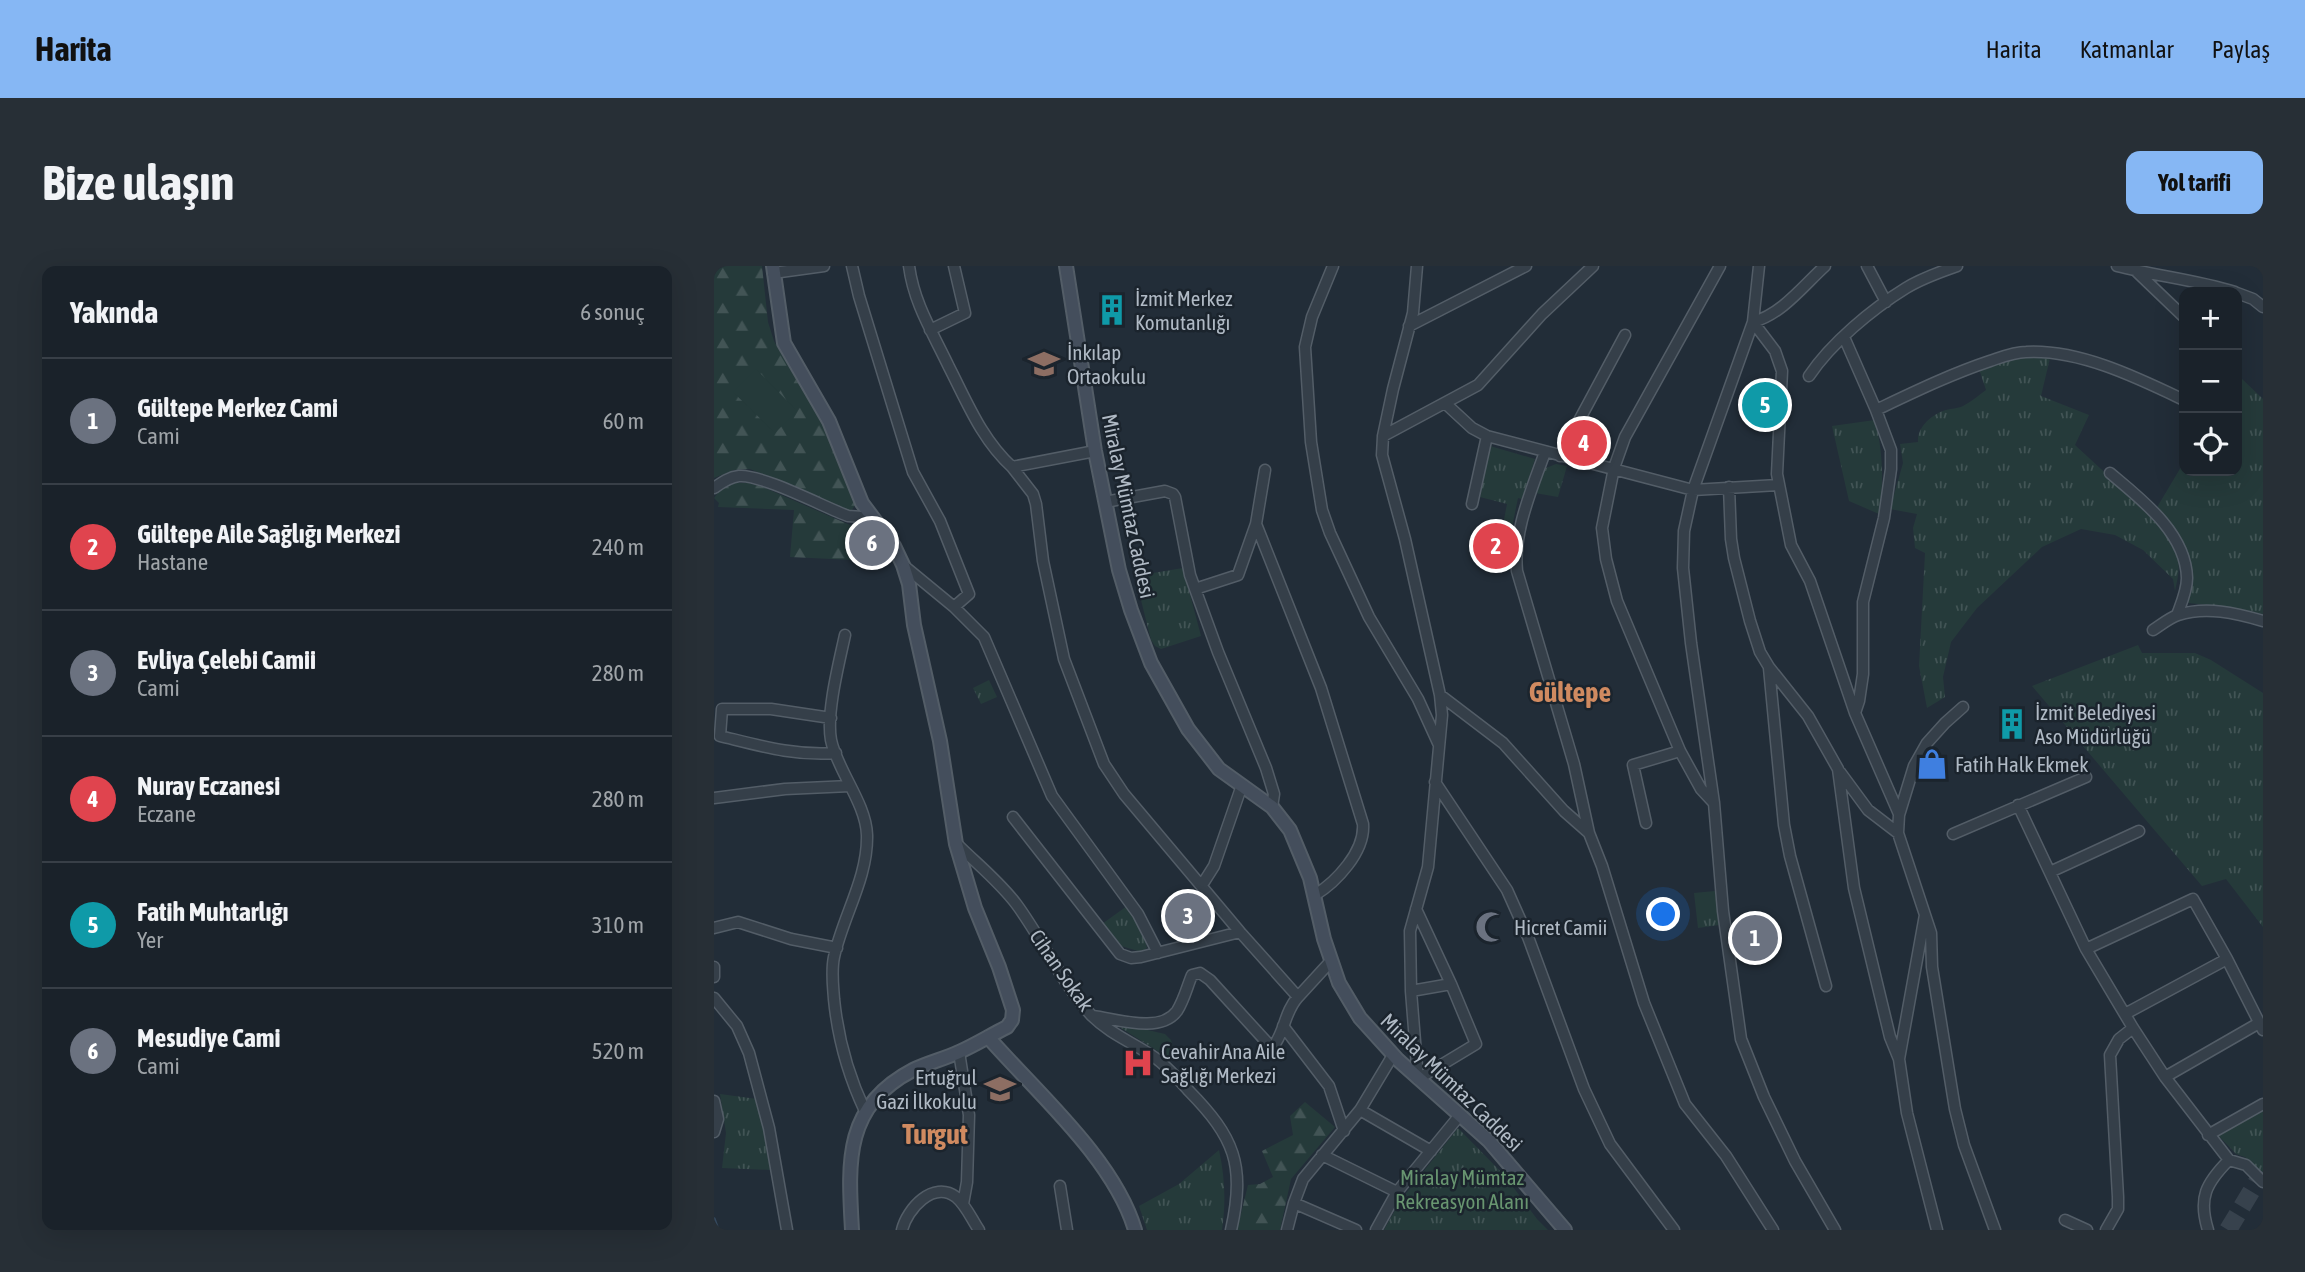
<!DOCTYPE html>
<html lang="tr">
<head>
<meta charset="utf-8">
<style>
	:root { --surface:#1a222a; --page:#272f36; --text:#f1f3f6; --muted:#9fa4a8; --line:#383f47; --accent:#86b7f4 }
	body { margin:0; font-family:"Asap Condensed",sans-serif; background:var(--page); color:var(--text) }
	.controls { position:absolute; right:21px; top:21px; display:grid; overflow:hidden; border-radius:14px; box-shadow:0 7px 28px #0002 }
	.controls button { width:63px; height:63px; display:grid; place-items:center; padding:0; border:0; border-bottom:2px solid var(--line); background:var(--surface); color:var(--text); font:35px sans-serif }
	.you { position:absolute; left:950px; top:649px; width:24px; height:24px; margin:-18px; border:5px solid #fff; border-radius:50%; background:#1a73e8; box-shadow:0 0 0 10px #1a73e833 }
	.badge { display:grid; place-items:center; width:46px; height:46px; border-radius:50%; background:var(--accent); color:#fff; font-size:23px; font-weight:700 }
	.pin { position:absolute; translate:-50% -50%; border:4px solid #fff; box-shadow:0 2px 7px #0006 }
	.list { margin:0; padding:0; list-style:none }
	h2 { display:flex; justify-content:space-between; align-items:center; height:91px; margin:0; padding:0 28px; font-size:30px }
	h2 small { font-size:23px; font-weight:400; color:var(--muted) }
	.list li { display:grid; grid-template-columns:46px 1fr auto; gap:21px; align-items:center; box-sizing:border-box; height:126px; padding:0 28px; border-top:2px solid var(--line) }
	.list b { display:block; font-size:26px; white-space:nowrap }
	.list p { margin:0; font-size:23px; white-space:nowrap; color:var(--muted) }
	.list em { font-size:23px; font-style:normal; color:var(--muted) }
	.icon { flex:none; width:38px; height:38px; fill:none; stroke:currentColor; stroke-width:2; stroke-linecap:round; stroke-linejoin:round }
	.map { position:relative; flex:none; width:1549px; height:964px; overflow:hidden; border-radius:14px }
	header { display:flex; align-items:center; gap:42px; box-sizing:border-box; height:98px; padding:0 35px; background:var(--accent); color:#111 }
	header strong { font-size:33px }
	nav { display:flex; gap:38px; margin-inline-start:auto; font-size:24px }
	.intro { display:flex; align-items:center; justify-content:space-between; box-sizing:border-box; height:168px; padding:0 42px }
	h1 { margin:0; font-size:49px }
	.button { padding:18px 32px; border-radius:14px; background:var(--accent); color:#111; font-size:24px; font-weight:700 }
	main { display:flex; gap:42px; padding:0 42px }
	aside { flex:1; background:var(--surface); border-radius:14px; box-shadow:0 7px 28px #0002 }
	.map>svg:first-child { display:block }
	.grass { fill:url(#grass-tufts) }
	.forest { fill:url(#forest-firs) }
	.pitch { fill:#253a3a }
	.lines { fill:none; stroke-linecap:round; stroke-linejoin:round }
	.stream { stroke:#364a5f; stroke-width:3.5 }
	.motorway-tunnel { stroke:#37424d; stroke-width:18; stroke-dasharray:18 9; stroke-linecap:butt }
	.minor-casing { stroke:#535d67; stroke-width:13 }
	.secondary-casing { stroke:#535d67; stroke-width:16 }
	.minor { stroke:#353f49; stroke-width:10 }
	.secondary { stroke:#444e5c; stroke-width:12 }
	.labels { text-anchor:middle; dominant-baseline:central; stroke-width:5; stroke-linejoin:round; paint-order:stroke }
	.poi-label { font-size:21px; fill:#b0bac5; stroke:#1b242d; text-anchor:start }
	.street-label { font-size:21px; fill:#b0bac5; stroke:#1b242d }
	.park-label { font-size:21px; fill:#689570; stroke:#1b242d }
	.district-label { font-size:28px; font-weight:bold; fill:#d08a60; stroke:#1b242d }
</style>
</head>
<body>
<header>
<strong>Harita</strong>
<nav><a>Harita</a><a>Katmanlar</a><a>Paylaş</a></nav>
</header>
<div class="intro"><h1>Bize ulaşın</h1><a class="button">Yol tarifi</a></div>
<main>
<aside>
<h2>Yakında<small>6 sonuç</small></h2>
<ul class="list">
<li><span class="badge" style="background:#6b7280">1</span><div><b>Gültepe Merkez Cami</b><p>Cami</p></div><em>60 m</em></li>
<li><span class="badge" style="background:#e0444e">2</span><div><b>Gültepe Aile Sağlığı Merkezi</b><p>Hastane</p></div><em>240 m</em></li>
<li><span class="badge" style="background:#6b7280">3</span><div><b>Evliya Çelebi Camii</b><p>Cami</p></div><em>280 m</em></li>
<li><span class="badge" style="background:#e0444e">4</span><div><b>Nuray Eczanesi</b><p>Eczane</p></div><em>280 m</em></li>
<li><span class="badge" style="background:#0f9aa8">5</span><div><b>Fatih Muhtarlığı</b><p>Yer</p></div><em>310 m</em></li>
<li><span class="badge" style="background:#6b7280">6</span><div><b>Mesudiye Cami</b><p>Cami</p></div><em>520 m</em></li>
</ul>
</aside>
<div class="map">
<svg width="1549" height="964" viewBox="0 0 1549 964">
	<defs>
		<pattern id="grass-tufts" width="24" height="20" patternUnits="userSpaceOnUse" patternTransform="scale(1.75)"><rect width="24" height="20" fill="#253a3a"/><path d="M3 7l-1-3M5 7V3M7 7l1-3M15 17l-1-3M17 17v-4M19 17l1-3" fill="none" stroke="#425455"/></pattern>
		<pattern id="forest-firs" width="22" height="20" patternUnits="userSpaceOnUse" patternTransform="scale(1.75)"><rect width="22" height="20" fill="#253a3a"/><path d="M5 1l3.5 6h-7zM16 11l3.5 6h-7z" fill="#425455"/></pattern>
	</defs>
	<rect width="100%" height="100%" fill="#222d38"/>
	<path class="grass" d="M1309 89 1336 92 1327 130 1375 149 1361 179C1385 202 1452 258 1462 287 1467 300 1464 311 1461 325L1459 313 1429 284 1401 269 1367 263 1328 281 1263 342 1237 376 1229 411 1231 431 1213 442 1205 400 1211 287 1201 282 1199 262 1203 248 1176 243 1189 197 1186 178 1204 176C1203 161 1218 148 1232 144 1238 142 1243 143 1249 140 1257 136 1265 129 1272 124L1265 103Z
		M1527 112 1549 133V348L1514 341 1474 337C1475 328 1478 319 1478 310 1479 282 1458 262 1442 243L1470 196V205H1523V145Z
		M1161 154C1169 186 1170 215 1165 248L1135 235 1118 160Z
		M776 180 821 193 808 233 804 232 798 261 789 259 793 238 766 231Z
		M842 198 853 200 844 231 821 227 832 202Z
		M469 302 487 370 447 383 441 380 437 374 421 310Z
		M1424 379 1428 387H1481L1497 394 1549 427V661L1512 613 1488 620 1318 420Z
		M275 414 283 431 267 438 259 422Z
		M1001 625 1005 659 984 662 980 627Z
		M413 640C422 653 430 667 433 682L427 686 404 679 388 658Z
		M412 759 451 768 457 774 462 791 452 793 445 786 407 762Z
		M6 828 43 833 58 904 8 902 12 867Z
		M1549 842V912L1531 891 1522 888 1503 868Z
		M744 862 790 909 823 953 834 964H670L686 935Z
		M505 884C511 912 512 936 508 964H433L425 940 465 918Z"/>
	<path class="forest" d="M0 0H48L54 56 60 75 109 159 142 238 137 245 36 203 20 204 0 212Z
		M21 217H34L49 221 145 263 138 286 139 294 76 291 80 244 4 241 5 237 0 232 7 223Z
		M591 836 621 861 577 913 566 964H523L534 919 546 918 559 911 548 885 579 869 576 850Z"/>
	<path class="pitch" d="M42 103 83 145 61 167 19 126Z"/>
	<g class="lines">
		<path class="stream" d="M0 953 4 964"/>
		<path class="motorway-tunnel" d="M1514 964 1549 906"/>
		<defs>
			<path id="minor" d="M138 0 145 30 199 206 226 255 255 328 240 341
				M195 0C200 38 219 67 235 101 253 136 268 174 298 201L381 185
				M619 0 598 51 591 81 597 176 608 244 616 267 655 351 704 433 725 479
				M1045 0 1039 56 979 224 970 265 969 302 977 377 1000 537 1009 645 1027 773 1050 831 1081 895 1121 964
				M1153 0 1172 36
				M1403 0C1442 10 1482 14 1521 26
				M1423 6 1470 51
				M59 7 110 0
				M1523 27 1539 33 1549 41
				M1039 56 1061 85 1068 105 1063 208 1077 279 1096 315 1141 447 1185 548
				M1039 56C1068 48 1089 20 1111 0
				M695 60 812 0
				M216 64 251 47 240 0
				M1130 71 1162 144
				M1095 110C1117 77 1158 43 1192 22 1208 12 1226 6 1243 0
				M732 138 758 162 773 170 979 224 1064 219
				M669 170 764 119 828 48 879 0
				M831 186C818 223 799 265 803 305L860 498 875 567 888 600 930 737 971 838 1012 890 1059 964
				M846 190 911 69
				M298 201 319 228 322 238 329 295 350 393 390 498 410 528 526 666 584 731 617 695
				M551 204 542 258 607 422 649 558C651 586 622 616 601 629
				M1396 207C1427 233 1472 267 1473 312 1473 325 1467 338 1463 349
				M1015 221 1017 273 1020 292 1036 355 1046 386 1055 401 1094 450 1124 503 1140 622 1176 771 1185 793
				M0 222C7 217 15 211 25 210 47 208 110 241 134 250L149 251 155 247
				M391 236 451 225 459 228 461 231 476 309 504 386 552 502 560 528 558 541
				M758 238 773 170
				M189 299 240 341 270 371 338 530 424 648 444 687
				M481 323 524 309 542 258
				M1439 364C1447 359 1455 352 1464 349 1492 340 1522 347 1549 355
				M131 369C125 397 112 447 117 474 123 504 152 537 153 569 154 612 129 650 120 691 117 705 119 719 120 733 124 774 134 809 151 845
				M1055 402 1070 559 1076 590 1112 720
				M726 429 789 477 850 545 875 567
				M1249 441 1231 457 1213 477 1200 500 1185 549 1184 567 1217 667 1218 701 1241 843 1250 879 1281 964
				M1141 447 1145 435 1149 408V336L1170 252 1177 203V184L1162 144C1200 126 1237 108 1276 95 1288 91 1300 86 1312 86 1365 83 1424 112 1470 134
				M117 452 57 443H8L6 470C47 480 80 490 122 487
				M1126 506 1154 544 1184 567
				M721 516 793 624 814 671 870 823 896 878 960 964
				M0 532 71 523 136 520
				M1000 537 987 523 966 485 903 335 892 293 888 262 900 202 911 171 1006 0
				M1304 539 1372 683 1419 762 1451 811 1515 894 1532 899 1549 916
				M299 551 406 688 417 692 427 691 526 666
				M932 557 919 499 966 485
				M1239 568 1372 511
				M243 578C263 598 286 616 303 639 328 673 349 719 378 750 396 768 420 777 440 791 453 800 464 813 475 825 520 871 532 899 517 964
				M1336 606 1425 565
				M488 619 500 600 528 519
				M702 643 737 718
				M1211 649 1185 793 1193 847 1223 964
				M0 662 24 656 77 673 123 682
				M1372 683 1479 633 1513 693 1549 764
				M0 701V711
				M697 725 737 718 762 778 704 813 697 725 696 665 714 601 728 449 726 429 691 273 668 189 669 170 679 123 699 47 703 0
				M0 732 23 760 35 787 55 862 73 964
				M1411 748 1513 693
				M379 750C403 753 446 768 463 745 470 734 473 721 478 709L486 707 496 714 558 782C571 767 570 746 584 731
				M569 760 615 820 630 865
				M245 786 255 849 253 916 249 938
				M1451 811 1545 757
				M0 835 4 853 0 866
				M646 844 717 885
				M1494 869 1549 838
				M608 889 683 926
				M346 920 353 964
				M580 937 642 964
				M1351 954 1373 964
				M188 964C193 943 219 914 242 931 252 939 258 954 265 964
				M573 964 580 937 589 913 646 844 679 789
				M662 964 683 926 746 849
				M1392 964 1404 943V931L1396 789 1405 773 1419 762
				M1494 964C1484 932 1492 917 1515 894"/>
			<path id="secondary" d="M59 0 70 77 115 155 148 237 180 280 189 299 195 318 200 359 226 475 242 578 261 642 285 701 299 744 298 754 293 761C277 769 261 779 245 786 230 793 213 797 199 804 130 840 134 895 138 964
				M352 0 381 185 405 304 417 344 437 397 474 463 505 503 558 541 576 564 596 612 610 673 625 717 646 752 684 794 775 875 851 964
				M274 771C322 826 400 893 421 964"/>
		</defs>
		<use href="#minor" class="minor-casing"/>
		<use href="#secondary" class="secondary-casing"/>
		<use href="#minor" class="minor"/>
		<use href="#secondary" class="secondary"/>
	</g>
	<defs>
		<symbol id="building-bare" viewBox="-9 -9 18 18"><path d="M-4-6H4V6H1V3H-1V6H-4ZM-2.5-4.3h1.7v1.8h-1.7ZM.8-4.3h1.7v1.8H.8ZM-2.5-1h1.7V.8h-1.7ZM.8-1h1.7V.8H.8Z" fill="#0f9aa8" stroke="#1b242d" stroke-width="2.5" paint-order="stroke"/></symbol>
		<symbol id="school-bare" viewBox="-9 -9 18 18"><path d="M0-5L7-2L0 1L-7-2ZM-4 1L0 2.5L4 1V4Q0 6-4 4Z" fill="#8d6e63" stroke="#1b242d" stroke-width="2.5" paint-order="stroke"/></symbol>
		<symbol id="shop-bare" viewBox="-9 -9 18 18"><path d="M-5-2.5h2.3a2.7 3.5 0 0 1 5.4 0H5L5.5 6h-11ZM-1.5-2.5h3a1.5 2.3 0 0 0-3 0Z" fill="#3f7fe0" stroke="#1b242d" stroke-width="2.5" paint-order="stroke"/></symbol>
		<symbol id="mosque-bare" viewBox="-9 -9 18 18"><path d="M3.5-4.9A6 6 0 1 0 3.5 4.9A5 5 0 1 1 3.5-4.9Z" fill="#6b7280" stroke="#1b242d" stroke-width="2.5" paint-order="stroke"/></symbol>
		<symbol id="hospital-bare" viewBox="-9 -9 18 18"><path d="M-5-5h3v3.5h4V-5h3V5h-3V1.5h-4V5h-3Z" fill="#e0444e" stroke="#1b242d" stroke-width="2.5" paint-order="stroke"/></symbol>
	</defs>
	<g fill-rule="evenodd">
		<use href="#building-bare" x="376" y="22" width="44" height="44"/>
		<use href="#school-bare" x="308" y="76" width="44" height="44"/>
		<use href="#building-bare" x="1276" y="436" width="44" height="44"/>
		<use href="#shop-bare" x="1196" y="476" width="44" height="44"/>
		<use href="#mosque-bare" x="755" y="639" width="44" height="44"/>
		<use href="#hospital-bare" x="402" y="775" width="44" height="44"/>
		<use href="#school-bare" x="264" y="801" width="44" height="44"/>
	</g>
	<g class="labels">
		<g class="poi-label">
			<text x="421" y="32">İzmit Merkez<tspan x="421" dy="24">Komutanlığı</tspan></text>
			<text x="353" y="86">İnkılap<tspan x="353" dy="24">Ortaokulu</tspan></text>
			<text x="1321" y="446">İzmit Belediyesi<tspan x="1321" dy="24">Aso Müdürlüğü</tspan></text>
			<text x="1241" y="498">Fatih Halk Ekmek</text>
			<text x="800" y="661">Hicret Camii</text>
			<text x="447" y="785">Cevahir Ana Aile<tspan x="447" dy="24">Sağlığı Merkezi</tspan></text>
			<text x="263" y="811" text-anchor="end">Ertuğrul<tspan x="263" dy="24">Gazi İlkokulu</tspan></text>
		</g>
		<g class="street-label">
			<text transform="translate(415 240) rotate(78)">Miralay Mümtaz Caddesi</text>
			<text transform="translate(348 704) rotate(55)">Cihan Sokak</text>
			<text transform="translate(738 816) rotate(44)">Miralay Mümtaz Caddesi</text>
		</g>
		<g class="park-label">
			<text x="748" y="911">Miralay Mümtaz<tspan x="748" dy="24">Rekreasyon Alanı</tspan></text>
		</g>
		<g class="district-label">
			<text x="856" y="426">Gültepe</text>
			<text x="221" y="868">Turgut</text>
		</g>
	</g>
</svg>
<div class="controls">
<button>+</button>
<button>−</button>
<button><svg class="icon" aria-label="locate" viewBox="0 0 24 24"><circle cx="12" cy="12" r="6"/><path d="M12 2v4M12 18v4M2 12h4M18 12h4"/></svg></button>
</div>
<div class="you"></div>
<div class="pin badge" style="left:1041px;top:672px;background:#6b7280">1</div>
<div class="pin badge" style="left:782px;top:280px;background:#e0444e">2</div>
<div class="pin badge" style="left:474px;top:650px;background:#6b7280">3</div>
<div class="pin badge" style="left:870px;top:177px;background:#e0444e">4</div>
<div class="pin badge" style="left:1051px;top:139px;background:#0f9aa8">5</div>
<div class="pin badge" style="left:158px;top:277px;background:#6b7280">6</div>
</div>
</main>
</body>
</html>
